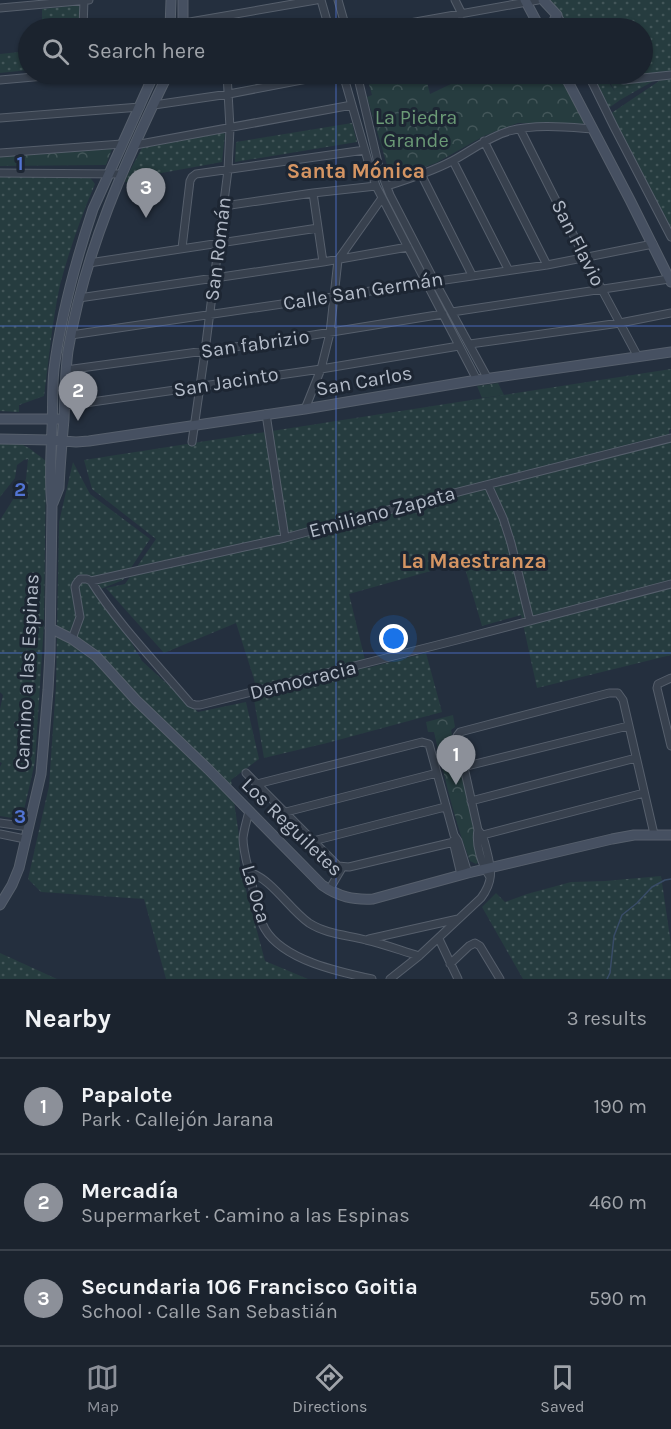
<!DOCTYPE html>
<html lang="en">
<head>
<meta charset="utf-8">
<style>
	:root { --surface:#1b232e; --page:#282f3a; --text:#f1f3f6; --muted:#a0a4aa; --line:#39404a; --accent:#8c9099 }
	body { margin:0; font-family:Karla,sans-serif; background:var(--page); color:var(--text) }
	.you { position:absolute; left:394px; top:639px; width:21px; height:21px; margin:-15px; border:4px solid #fff; border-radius:50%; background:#1a73e8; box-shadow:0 0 0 9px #1a73e833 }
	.badge { display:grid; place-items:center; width:39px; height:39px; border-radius:50%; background:var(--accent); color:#fff; font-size:20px; font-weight:700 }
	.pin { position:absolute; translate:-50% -50px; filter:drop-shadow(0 2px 3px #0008) }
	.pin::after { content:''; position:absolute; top:32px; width:21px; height:18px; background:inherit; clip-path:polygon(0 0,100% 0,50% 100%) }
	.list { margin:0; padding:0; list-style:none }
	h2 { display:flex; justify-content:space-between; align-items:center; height:78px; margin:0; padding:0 24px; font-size:26px }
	h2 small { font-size:20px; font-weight:400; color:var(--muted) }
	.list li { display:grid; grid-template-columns:39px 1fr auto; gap:18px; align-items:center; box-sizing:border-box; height:96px; padding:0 24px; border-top:2px solid var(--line) }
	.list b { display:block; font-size:22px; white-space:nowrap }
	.list p { margin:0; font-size:20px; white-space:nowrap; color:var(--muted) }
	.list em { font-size:20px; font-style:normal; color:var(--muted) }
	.icon { flex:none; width:33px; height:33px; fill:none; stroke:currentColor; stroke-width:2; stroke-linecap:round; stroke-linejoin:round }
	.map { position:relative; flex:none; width:671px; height:979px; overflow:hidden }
	.search { position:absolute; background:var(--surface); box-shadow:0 2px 4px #0004; left:18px; right:18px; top:18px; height:66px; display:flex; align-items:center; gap:15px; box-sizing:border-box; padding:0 21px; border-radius:33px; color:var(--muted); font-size:22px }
	.sheet { height:366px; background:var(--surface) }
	nav { display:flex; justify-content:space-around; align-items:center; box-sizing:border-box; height:84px; border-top:2px solid var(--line); background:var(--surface); font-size:16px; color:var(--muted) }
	nav a { display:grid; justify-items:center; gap:3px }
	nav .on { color:var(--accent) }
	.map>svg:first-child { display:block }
	.grass { fill:url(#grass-dots) }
	.park { fill:url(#park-crowns) }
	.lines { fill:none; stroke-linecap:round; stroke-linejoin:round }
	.stream { stroke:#394c67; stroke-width:1.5 }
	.street-casing { stroke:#565f6c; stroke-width:9 }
	.secondary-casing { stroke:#565f6c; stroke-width:11 }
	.street { stroke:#38414e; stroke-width:7 }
	.secondary { stroke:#465061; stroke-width:9 }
	.grid { fill:none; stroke:#5274d3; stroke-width:1.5; stroke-opacity:0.55 }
	.labels { text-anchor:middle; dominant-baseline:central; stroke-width:6; stroke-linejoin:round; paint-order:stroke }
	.park-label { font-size:20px; fill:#6b9a76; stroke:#1d2633 }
	.street-label { font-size:20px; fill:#b4bcc9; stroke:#1d2633 }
	.neighbourhood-label { font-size:21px; font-weight:bold; fill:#d59563; stroke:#1d2633 }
	.grid-label { font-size:20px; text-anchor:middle; font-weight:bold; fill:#5274d3; stroke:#1d2633; stroke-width:6; stroke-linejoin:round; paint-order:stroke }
</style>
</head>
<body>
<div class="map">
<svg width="671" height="979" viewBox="0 0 671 979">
	<defs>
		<pattern id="grass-dots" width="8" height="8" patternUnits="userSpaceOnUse" patternTransform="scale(1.5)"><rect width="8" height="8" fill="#263c3f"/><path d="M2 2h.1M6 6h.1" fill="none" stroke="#435659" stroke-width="1.8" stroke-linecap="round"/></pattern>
		<pattern id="park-crowns" width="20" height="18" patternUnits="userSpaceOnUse" patternTransform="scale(1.5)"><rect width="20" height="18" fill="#263c3f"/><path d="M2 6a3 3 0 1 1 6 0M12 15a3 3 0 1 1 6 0" fill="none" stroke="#435659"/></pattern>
	</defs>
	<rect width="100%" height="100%" fill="#242f3e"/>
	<path class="grass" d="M550 0H671V71L620 100 606 110 588 74H603L615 92 606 74H642V28H565Z
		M80 5 78 28H42V9Z
		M28 51V70L0 73V54Z
		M671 73V228L610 114Z
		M352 123 357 142 235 162 236 142Z
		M222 131 225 134 222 162 145 176 129 182H124L143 146Z
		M0 175H88L95 184C81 217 69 251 60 285 52 321 49 360 44 396L19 405V412L0 411Z
		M671 369V429L669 430 671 447V655L537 688 521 615 482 626 463 562 349 594 367 668 426 653 442 712 327 743 264 758 254 700 257 696 254 679 236 623 164 653 106 588 125 584 156 539 92 489 84 460Z
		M0 443H19L29 448 46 461 44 624 35 762 24 810C15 820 12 818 0 816V767L2 763 0 762V709L3 695 0 692V520L26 479 28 459 24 460 17 465 15 478 0 497Z
		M73 462 90 494 150 539 123 580 101 589 142 661 198 712 246 702 259 759 231 780 239 836 240 868 265 961 308 979H166L144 899 41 892 28 879 49 786 56 685 59 522Z
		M661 876 671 944V979H523L482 907 496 893 505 902 527 894 571 882 605 881Z
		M0 953 57 979H0Z"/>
	<path class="park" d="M366 74H425L430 94 472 74H560L584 121 583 124 518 123 484 136 436 163 398 176 390 175 367 97 372 95Z
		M113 146 106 165 0 166V156Z
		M498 383 504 395 482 398 477 386Z
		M453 715 455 727 451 730 474 824 480 861 476 864 470 861C454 820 444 775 434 732H428L426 722Z"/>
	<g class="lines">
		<path class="stream" d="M607 979 610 973 614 936 622 915 637 903 652 887 665 880 671 879"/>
		<defs>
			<path id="street" d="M321 0 329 28
				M338 0 346 28
				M455 0 462 14
				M0 8 89 0
				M557 15 565 28
				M184 23 316 0
				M83 28 84 0
				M155 28 170 27
				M382 28 538 0
				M343 74 370 168 376 186 477 380
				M357 74 379 167 390 195 434 280 488 379
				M579 74 590 78 608 77 624 80 671 75
				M588 74 614 127 671 237
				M0 80 67 74
				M154 105 229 94 333 74
				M0 118 140 107
				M520 129 585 258 638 357
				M484 141 547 265
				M135 145 352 105
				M0 153 122 144
				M453 161 508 269
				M0 173 122 174
				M421 174 472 275
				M387 186C409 179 431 172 452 161 471 151 488 137 509 131 536 124 565 127 593 129
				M313 193 323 262
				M224 206 313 193 376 186
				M182 248 190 181 192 177 196 174 365 150
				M89 263 318 228
				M79 298 323 262 408 247
				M452 312 669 279
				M71 335 547 265 653 244
				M470 344 620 323 671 313
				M66 370 270 342 443 314
				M64 406 321 369 459 346
				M305 409 321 369 330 333 338 260 382 198
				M266 414 285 538
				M192 442 205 351 228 170 230 128 227 74
				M488 485 503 518 511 543 530 621
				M91 581C118 624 157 664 190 703L195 705H200L457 640 671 584
				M72 639 80 617 75 587 76 584 80 579H87L91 581 285 538 399 507 671 438
				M671 678 658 684 657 688 671 746
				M463 767 628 726
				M246 773 338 866 349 867 458 841
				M257 784 422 742 429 744 454 835 458 841 468 873
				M471 801 636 758
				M249 811C247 820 244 829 243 838 243 853 249 869 252 884 255 898 257 915 265 929 283 960 339 972 372 979
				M286 812 437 773
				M0 823 29 827
				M0 834 25 839
				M479 836 644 793
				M313 841 445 807
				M453 841 461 875
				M249 872C273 880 288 908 309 923 326 934 347 935 366 940 384 944 402 951 419 956
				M490 877C482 865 475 844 478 830L457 736 460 732 609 693H618L623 700 654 834
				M329 890 342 868
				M369 939 458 919
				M439 939 458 979
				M450 964 469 946 475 943 480 946 500 979
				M390 979 419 956 481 898C493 882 492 871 487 852 485 844 484 836 478 830"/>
			<path id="secondary" d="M525 0 540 28
				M543 0 557 15 550 28
				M170 28 171 0
				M183 28V0
				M564 74 630 200 671 282
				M0 419H58
				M0 439 51 440 76 442 89 441 305 409 477 380 671 352
				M53 503 59 488C60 465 62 442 64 419 65 396 65 374 68 351 84 253 125 162 168 74
				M50 628 72 639 96 656 136 700 208 769 322 885C339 897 353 900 373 899L468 873 612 839 634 835H671
				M0 905 12 885 19 868 41 774 48 690 50 652 52 505C49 480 51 454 52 428 53 408 52 388 54 369 61 315 76 260 93 209L154 74"/>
		</defs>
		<use href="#street" class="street-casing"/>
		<use href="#secondary" class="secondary-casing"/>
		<use href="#street" class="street"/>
		<use href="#secondary" class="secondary"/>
	</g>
	<path class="grid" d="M336 0V28M336 74V979M0 326H671M0 653H671"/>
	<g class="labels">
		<g class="park-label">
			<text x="416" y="117">La Piedra<tspan x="416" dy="23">Grande</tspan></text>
		</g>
		<g class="street-label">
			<text transform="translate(578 243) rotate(63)">San Flavio</text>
			<text transform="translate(218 249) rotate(-83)">San Román</text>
			<text transform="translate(363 291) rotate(-9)">Calle San Germán</text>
			<text transform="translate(255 344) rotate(-8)">San fabrizio</text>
			<text transform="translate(364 381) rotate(-10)">San Carlos</text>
			<text transform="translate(226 382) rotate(-9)">San Jacinto</text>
			<text transform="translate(382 512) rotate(-15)">Emiliano Zapata</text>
			<text transform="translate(27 672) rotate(-87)">Camino a las Espinas</text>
			<text transform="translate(303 680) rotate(-14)">Democracia</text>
			<text transform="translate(292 827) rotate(44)">Los Reguiletes</text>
			<text transform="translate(256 894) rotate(74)">La Oca</text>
		</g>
		<g class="neighbourhood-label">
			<text x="356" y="171">Santa Mónica</text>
			<text x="474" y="561">La Maestranza</text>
		</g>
	</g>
	<g class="grid-label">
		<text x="20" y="170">1</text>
		<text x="20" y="496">2</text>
		<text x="20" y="823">3</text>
	</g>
</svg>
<div class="you"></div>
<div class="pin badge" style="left:456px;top:785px">1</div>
<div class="pin badge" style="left:78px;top:421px">2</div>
<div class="pin badge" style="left:146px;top:218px">3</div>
<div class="search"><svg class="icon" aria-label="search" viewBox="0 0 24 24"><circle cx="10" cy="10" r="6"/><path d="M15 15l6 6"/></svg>Search here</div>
</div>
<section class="sheet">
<h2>Nearby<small>3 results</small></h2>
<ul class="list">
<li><span class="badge">1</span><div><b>Papalote</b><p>Park · Callejón Jarana</p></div><em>190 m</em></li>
<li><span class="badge">2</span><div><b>Mercadía</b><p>Supermarket · Camino a las Espinas</p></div><em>460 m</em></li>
<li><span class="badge">3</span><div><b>Secundaria 106 Francisco Goitia</b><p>School · Calle San Sebastián</p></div><em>590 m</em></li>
</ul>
</section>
<nav>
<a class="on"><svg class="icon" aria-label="map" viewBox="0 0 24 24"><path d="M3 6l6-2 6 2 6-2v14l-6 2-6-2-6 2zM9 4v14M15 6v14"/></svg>Map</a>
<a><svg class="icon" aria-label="directions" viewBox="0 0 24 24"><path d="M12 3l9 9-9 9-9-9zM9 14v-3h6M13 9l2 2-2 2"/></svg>Directions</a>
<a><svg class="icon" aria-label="saved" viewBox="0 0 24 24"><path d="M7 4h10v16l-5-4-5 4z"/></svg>Saved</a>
</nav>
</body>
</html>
